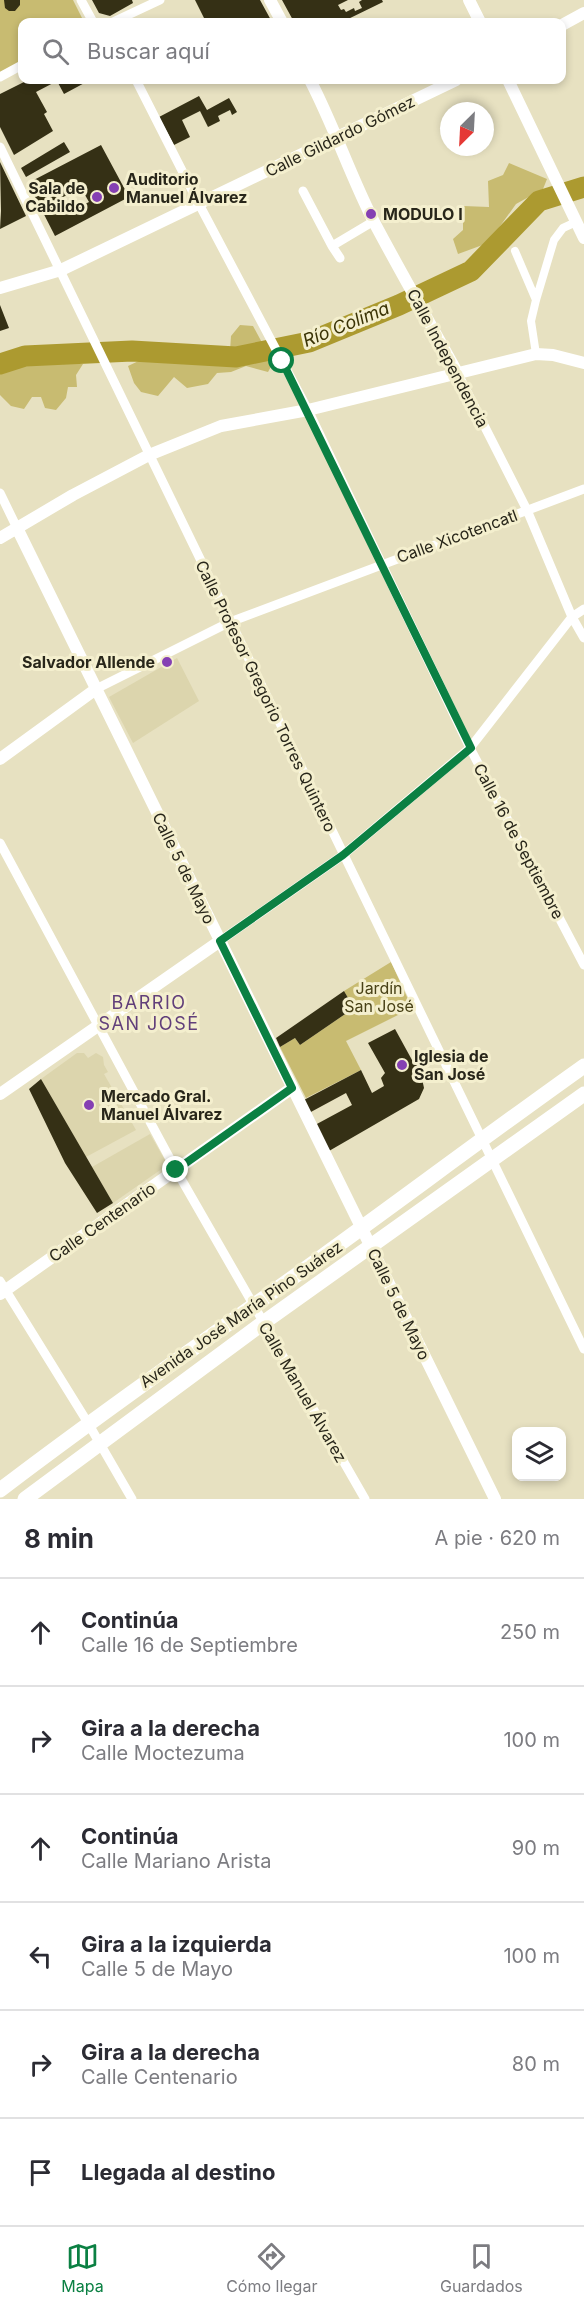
<!DOCTYPE html>
<html lang="es">
<head>
<meta charset="utf-8">
<style>
	:root { --surface:#fff; --page:#f7f7f7; --text:#2b2b33; --muted:#7c7c81; --line:#e1e1e2; --accent:#0b8043 }
	body { margin:0; font-family:Inter,sans-serif; background:var(--page); color:var(--text) }
	.controls { position:absolute; right:18px; bottom:18px; display:grid; overflow:hidden; border-radius:12px; box-shadow:0 3px 9px #0003 }
	.controls button { width:54px; height:54px; display:grid; place-items:center; padding:0; border:0; border-bottom:2px solid var(--line); background:var(--surface); color:var(--text); font:30px sans-serif }
	.compass { position:absolute; left:440px; top:102px; width:54px; height:54px; border-radius:50%; background:var(--surface); box-shadow:0 3px 9px #0003; rotate:204deg }
	.stop { position:absolute; width:18px; height:18px; margin:-14px; border:4px solid #0b8043; border-radius:50%; background:#fff }
	.stop.end { background:#0b8043; border-color:#fff; box-shadow:0 2px 6px #0008 }
	.list { margin:0; padding:0; list-style:none }
	h2 { display:flex; justify-content:space-between; align-items:center; height:78px; margin:0; padding:0 24px; font-size:26px }
	h2 small { font-size:20px; font-weight:400; color:var(--muted) }
	.list li { display:grid; grid-template-columns:39px 1fr auto; gap:18px; align-items:center; box-sizing:border-box; height:108px; padding:0 24px; border-top:2px solid var(--line) }
	.list b { display:block; font-size:22px; white-space:nowrap }
	.list p { margin:0; font-size:20px; white-space:nowrap; color:var(--muted) }
	.list em { font-size:20px; font-style:normal; color:var(--muted) }
	.icon { flex:none; width:33px; height:33px; fill:none; stroke:currentColor; stroke-width:2; stroke-linecap:round; stroke-linejoin:round }
	.map { position:relative; flex:none; width:584px; height:1499px; overflow:hidden }
	.search { position:absolute; background:var(--surface); box-shadow:0 3px 9px #0003; left:18px; right:18px; top:18px; height:66px; display:flex; align-items:center; gap:15px; box-sizing:border-box; padding:0 21px; border-radius:12px; color:var(--muted); font-size:22px }
	.sheet { height:726px; background:var(--surface) }
	nav { display:flex; justify-content:space-around; align-items:center; box-sizing:border-box; height:84px; border-top:2px solid var(--line); background:var(--surface); font-size:16px; color:var(--muted) }
	nav a { display:grid; justify-items:center; gap:3px }
	nav .on { color:var(--accent) }
	.map>svg:first-child { display:block }
	.built { fill:#dcd5ad }
	.green { fill:#c8bb71 }
	.lines { fill:none; stroke-linecap:round; stroke-linejoin:round }
	.river { stroke:#ac9a30; stroke-width:21 }
	.building { fill:#353015; fill-rule:evenodd }
	.pedestrian { stroke:#fff; stroke-width:8 }
	.minor { stroke:#fff; stroke-width:9 }
	.tertiary { stroke:#fff; stroke-width:12 }
	.primary { stroke:#fff; stroke-width:15 }
	.route { stroke:#0b8043; stroke-width:8 }
	.poi-dot { fill:#8540b3; stroke:#f4efce; stroke-width:2 }
	.labels { text-anchor:middle; dominant-baseline:central; stroke-width:6; stroke-linejoin:round; paint-order:stroke }
	.street-label { font-size:16px; fill:#28261a; stroke:#f4efce }
	.poi-label { font-size:16px; font-weight:bold; fill:#28261a; stroke:#f4efce; text-anchor:start }
	.park-label { font-size:16px; fill:#484116; stroke:#f4efce }
	.water-label { font-size:18px; font-style:italic; fill:#3a3305; stroke:#f4efce }
	.neighbourhood-label { font-size:18px; letter-spacing:1.5px; fill:#613f7a; stroke:#f4efce }
</style>
</head>
<body>
<div class="map">
<svg width="584" height="1499" viewBox="0 0 584 1499">
	<rect width="100%" height="100%" fill="#e7e1c1"/>
	<path class="built" d="M177 658 199 701 133 743 109 697Z
		M77 1053H84L88 1058 96 1053 103 1057 104 1065 108 1072 104 1074 136 1130 86 1157 41 1079Z
		M150 1134 166 1162V1166L113 1203 92 1167Z"/>
	<path class="green" d="M0 0H73L84 22H22V61L0 73Z
		M509 163 547 179 543 189 516 204 488 243 458 254 453 239 463 230V206L489 207 488 181 503 175Z
		M240 325 253 326 273 363 268 372 246 366 231 372 217 373 208 384 187 388 174 377 158 396 141 392 134 383 128 366 147 357 175 349 200 358 213 350 230 351 231 336Z
		M30 364H83L76 375 77 387H68L66 398 56 410 45 408 41 397H32L24 409 11 406 0 395V372Z
		M391 962 412 1008 346 1041 361 1070 306 1098 280 1047 295 1038 300 1045 354 1008 344 991Z"/>
	<g class="lines">
		<path class="river" d="M0 364 25 356 132 351 236 357 309 342 399 305 471 271 539 201 584 187"/>
	</g>
	<path class="building" d="M4 0H20V5L15 11H9L5 8Z
		M92 0H132L133 3 110 16 99 13Z
		M195 0H260L272 22H206Z
		M282 0H348L338 5 341 10 344 9 346 12 354 8 355 11 362 8 359 2 362 0H382L383 2 342 22H323L322 20 316 22H294Z
		M28 80H90L64 94 57 81 36 92 47 112 44 114 53 131 14 155 0 127V94Z
		M199 96 207 110 229 98 237 112 232 115 230 110 218 116 220 121 208 127 200 111 182 120 190 137 174 145 159 117Z
		M64 142 70 152 26 177 21 168Z
		M101 145 129 197 55 236 28 183ZM81 188 89 202 63 215 55 201Z
		M0 162 26 216 0 229 1 211Z
		M0 305 9 328 0 331Z
		M344 991 354 1008 300 1045 295 1038 280 1047 276 1038Z
		M395 1029 412 1060 420 1061 423 1066 421 1074 424 1088 419 1099 329 1151 315 1125 352 1105 346 1093 309 1113 302 1101 361 1070 372 1093 384 1086 381 1078 385 1073 368 1043Z
		M41 1079 113 1203 97 1213 65 1163 29 1089Z"/>
	<g class="lines">
		<path class="pedestrian" d="M515 251 536 300
			M536 354 531 321 536 300 554 240 563 228 576 222"/>
		<path class="minor" d="M81 0 93 22
			M113 22 160 0
			M0 77 22 65
			M136 80 199 204 308 410 470 748 584 965
			M0 147 584 1349
			M303 191 332 246
			M340 258 332 246 374 221
			M458 374 527 510 572 617 584 638
			M0 493 17 528
			M96 689 230 622 584 489
			M0 843 176 1170 365 1499
			M220 941 343 855 470 748 572 617 584 609
			M0 1281 88 1423 132 1499"/>
		<path class="tertiary" d="M270 0 282 22
			M469 0 480 22
			M562 25 584 13
			M310 80C334 126 350 175 374 222 401 273 430 323 458 374
			M508 80 584 238
			M0 288 61 270 456 80
			M17 528 495 1499
			M0 538 73 495 149 455 221 426 308 410 536 354 553 355 584 363
			M0 759 96 689
			M0 1094 220 941
			M0 1294 292 1088"/>
		<path class="primary" d="M0 1490C103 1411 210 1337 316 1261 406 1196 494 1130 584 1066
			M25 1499 263 1323 584 1094"/>
	</g>
	<g class="lines">
		<path class="route" d="M176 1170 292 1088 220 941 343 855 471 748 282 361"/>
	</g>
	<g class="poi-dot">
		<circle cx="114" cy="188" r="6"/>
		<circle cx="97" cy="197" r="6"/>
		<circle cx="371" cy="214" r="6"/>
		<circle cx="167" cy="662" r="6"/>
		<circle cx="402" cy="1065" r="6"/>
		<circle cx="89" cy="1105" r="6"/>
	</g>
	<g class="labels">
		<g class="street-label">
			<text transform="translate(340 136) rotate(-26)">Calle Gildardo Gómez</text>
			<text transform="translate(448 358) rotate(62)">Calle Independencia</text>
			<text transform="translate(457 536) rotate(-20)">Calle Xicotencatl</text>
			<text transform="translate(266 696) rotate(64)">Calle Profesor Gregorio Torres Quintero</text>
			<text transform="translate(519 841) rotate(62)">Calle 16 de Septiembre</text>
			<text transform="translate(184 868) rotate(64)">Calle 5 de Mayo</text>
			<text transform="translate(102 1222) rotate(-35)">Calle Centenario</text>
			<text transform="translate(399 1304) rotate(64)">Calle 5 de Mayo</text>
			<text transform="translate(241 1314) rotate(-35)">Avenida José María Pino Suárez</text>
			<text transform="translate(303 1392) rotate(60)">Calle Manuel Álvarez</text>
		</g>
		<g class="poi-label">
			<text x="126" y="179">Auditorio<tspan x="126" dy="18">Manuel Álvarez</tspan></text>
			<text x="85" y="188" text-anchor="end">Sala de<tspan x="85" dy="18">Cabildo</tspan></text>
			<text x="383" y="214">MODULO I</text>
			<text x="155" y="662" text-anchor="end">Salvador Allende</text>
			<text x="414" y="1056">Iglesia de<tspan x="414" dy="18">San José</tspan></text>
			<text x="101" y="1096">Mercado Gral.<tspan x="101" dy="18">Manuel Álvarez</tspan></text>
		</g>
		<g class="park-label">
			<text x="379" y="988">Jardín<tspan x="379" dy="18">San José</tspan></text>
		</g>
		<g class="water-label">
			<text transform="translate(346 324) rotate(-22)">Río Colima</text>
		</g>
		<g class="neighbourhood-label">
			<text x="149" y="1002">BARRIO<tspan x="149" dy="21">SAN JOSÉ</tspan></text>
		</g>
	</g>
</svg>
<div class="controls">
<button><svg class="icon" aria-label="layers" viewBox="0 0 24 24"><path d="M12 4l9 5-9 5-9-5zM3 14l9 5 9-5"/></svg></button>
</div>
<svg class="compass" viewBox="-18 -18 36 36"><path d="M0-13l5 13h-10z" fill="#e53935"/><path d="M0 13l5-13h-10z" fill="#7c7c81"/></svg>
<div class="stop" style="left:282px;top:361px"></div>
<div class="stop end" style="left:176px;top:1170px"></div>
<div class="search"><svg class="icon" aria-label="search" viewBox="0 0 24 24"><circle cx="10" cy="10" r="6"/><path d="M15 15l6 6"/></svg>Buscar aquí</div>
</div>
<section class="sheet">
<h2>8 min<small>A pie · 620 m</small></h2>
<ul class="list">
<li><svg class="icon" aria-label="ahead" viewBox="0 0 24 24"><path d="M12 20V5M6 11l6-6 6 6"/></svg><div><b>Continúa</b><p>Calle 16 de Septiembre</p></div><em>250 m</em></li>
<li><svg class="icon" aria-label="right" viewBox="0 0 24 24"><path d="M7 20v-9h11M14 6l5 5-5 5"/></svg><div><b>Gira a la derecha</b><p>Calle Moctezuma</p></div><em>100 m</em></li>
<li><svg class="icon" aria-label="ahead" viewBox="0 0 24 24"><path d="M12 20V5M6 11l6-6 6 6"/></svg><div><b>Continúa</b><p>Calle Mariano Arista</p></div><em>90 m</em></li>
<li><svg class="icon" aria-label="left" viewBox="0 0 24 24"><path d="M17 20v-9H6M10 6l-5 5 5 5"/></svg><div><b>Gira a la izquierda</b><p>Calle 5 de Mayo</p></div><em>100 m</em></li>
<li><svg class="icon" aria-label="right" viewBox="0 0 24 24"><path d="M7 20v-9h11M14 6l5 5-5 5"/></svg><div><b>Gira a la derecha</b><p>Calle Centenario</p></div><em>80 m</em></li>
<li><svg class="icon" aria-label="arrive" viewBox="0 0 24 24"><path d="M6 21V4h12l-3 4 3 4H6"/></svg><div><b>Llegada al destino</b></div></li>
</ul>
</section>
<nav>
<a class="on"><svg class="icon" aria-label="map" viewBox="0 0 24 24"><path d="M3 6l6-2 6 2 6-2v14l-6 2-6-2-6 2zM9 4v14M15 6v14"/></svg>Mapa</a>
<a><svg class="icon" aria-label="directions" viewBox="0 0 24 24"><path d="M12 3l9 9-9 9-9-9zM9 14v-3h6M13 9l2 2-2 2"/></svg>Cómo llegar</a>
<a><svg class="icon" aria-label="saved" viewBox="0 0 24 24"><path d="M7 4h10v16l-5-4-5 4z"/></svg>Guardados</a>
</nav>
</body>
</html>
